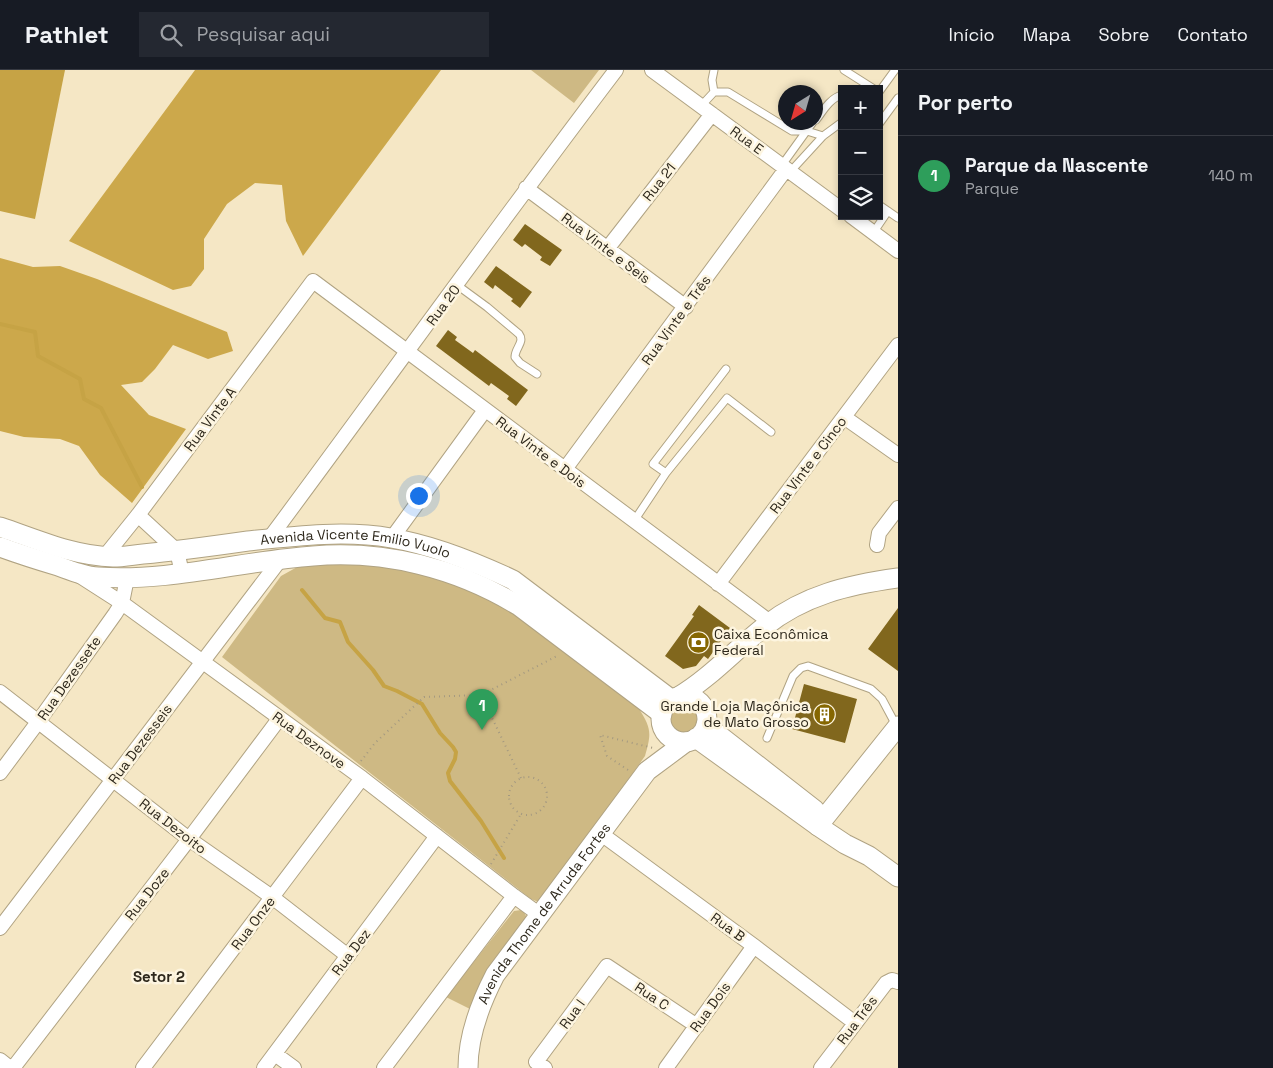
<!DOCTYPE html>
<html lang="pt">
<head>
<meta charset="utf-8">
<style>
	:root { --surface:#171b24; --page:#242831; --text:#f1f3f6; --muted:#9ea1a6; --line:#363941; --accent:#8c9099 }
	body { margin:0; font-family:"Space Grotesk",sans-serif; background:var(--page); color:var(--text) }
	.controls { position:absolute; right:15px; top:15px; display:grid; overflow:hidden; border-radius:0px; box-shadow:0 2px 8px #0003 }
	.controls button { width:45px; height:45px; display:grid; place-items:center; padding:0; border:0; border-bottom:1px solid var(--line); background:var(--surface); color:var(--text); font:25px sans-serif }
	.compass { position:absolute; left:778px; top:15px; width:45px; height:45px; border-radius:50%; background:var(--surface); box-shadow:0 2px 8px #0003; rotate:217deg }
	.you { position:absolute; left:418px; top:425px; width:18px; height:18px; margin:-12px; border:4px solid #fff; border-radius:50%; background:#1a73e8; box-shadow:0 0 0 8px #1a73e833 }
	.badge { display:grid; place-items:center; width:32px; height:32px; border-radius:50%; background:var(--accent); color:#fff; font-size:16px; font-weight:700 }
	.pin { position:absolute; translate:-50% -41px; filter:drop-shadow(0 1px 2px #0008) }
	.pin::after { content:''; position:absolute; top:26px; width:18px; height:15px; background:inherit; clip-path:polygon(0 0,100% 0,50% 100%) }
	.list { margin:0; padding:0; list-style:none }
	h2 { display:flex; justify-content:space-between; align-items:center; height:65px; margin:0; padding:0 20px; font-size:21px }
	h2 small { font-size:16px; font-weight:400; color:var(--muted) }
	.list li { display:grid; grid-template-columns:32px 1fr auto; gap:15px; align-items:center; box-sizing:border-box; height:80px; padding:0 20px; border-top:1px solid var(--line) }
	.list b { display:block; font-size:19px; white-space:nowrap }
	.list p { margin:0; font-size:16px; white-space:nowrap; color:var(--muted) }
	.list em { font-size:16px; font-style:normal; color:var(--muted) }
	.icon { flex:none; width:28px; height:28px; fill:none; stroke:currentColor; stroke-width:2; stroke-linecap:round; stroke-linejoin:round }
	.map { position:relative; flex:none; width:898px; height:998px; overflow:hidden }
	header { display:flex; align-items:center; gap:30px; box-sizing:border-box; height:70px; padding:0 25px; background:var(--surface); border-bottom:1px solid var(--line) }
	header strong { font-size:24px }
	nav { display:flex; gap:28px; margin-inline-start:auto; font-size:18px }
	.search { width:350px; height:45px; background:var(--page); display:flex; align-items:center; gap:12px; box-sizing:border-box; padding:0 18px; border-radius:0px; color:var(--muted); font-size:19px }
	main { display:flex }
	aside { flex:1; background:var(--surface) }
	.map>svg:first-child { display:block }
	.green { fill:#ceb984 }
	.forest { fill:#cca84b }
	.water { fill:#c6a345 }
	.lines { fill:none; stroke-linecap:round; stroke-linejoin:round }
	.stream { stroke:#c6a345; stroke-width:4 }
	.building { fill:#81671d }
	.lane-casing { stroke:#b0a383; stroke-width:9 }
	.street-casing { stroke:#b0a383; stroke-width:16 }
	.secondary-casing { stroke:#b0a383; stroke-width:21 }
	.path { stroke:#a49980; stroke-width:2; stroke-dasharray:1 4; stroke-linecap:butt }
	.lane { stroke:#fff; stroke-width:7 }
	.street { stroke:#fff; stroke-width:14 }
	.secondary { stroke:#fff; stroke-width:19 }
	.labels { text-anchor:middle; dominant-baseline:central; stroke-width:5; stroke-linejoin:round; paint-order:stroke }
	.street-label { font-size:14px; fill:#2e281c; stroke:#fdf5e0 }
	.poi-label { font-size:14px; fill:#2e281c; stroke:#fdf5e0; text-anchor:start }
	.neighbourhood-label { font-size:15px; font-weight:bold; fill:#2e281c; stroke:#fdf5e0 }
</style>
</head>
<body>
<header>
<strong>Pathlet</strong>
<div class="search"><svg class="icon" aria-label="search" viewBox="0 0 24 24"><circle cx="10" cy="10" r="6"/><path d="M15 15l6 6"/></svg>Pesquisar aqui</div>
<nav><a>Início</a><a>Mapa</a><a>Sobre</a><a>Contato</a></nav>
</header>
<main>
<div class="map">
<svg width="898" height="998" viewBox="0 0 898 998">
	<rect width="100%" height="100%" fill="#f5e7c5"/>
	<path class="green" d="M531 0H599L574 33Z
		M369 491 473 517 523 545 638 637C651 658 652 662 645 686L541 833 531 829 222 587 281 506 299 496Z
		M681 635C700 633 705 644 703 661L679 668C665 658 667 643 681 635Z
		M521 840 524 842 528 850 474 941 446 927 514 841Z"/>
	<path class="forest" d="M195 0H441L303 186 286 151 282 115 255 113 227 134 204 169V199L191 216 173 220 69 171Z
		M0 188 33 197 60 196 97 209 227 262 233 281 208 289 173 275 155 299 142 312 121 315 149 345 186 359 132 433 100 405 79 376 60 369 24 367 0 361Z"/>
	<path class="water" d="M0 0H65L35 149 0 141Z"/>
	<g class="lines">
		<path class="stream" d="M0 254 35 262 38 286 80 309 84 329 101 338 142 417
			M302 520 325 548 340 552 348 572 373 600 384 616 397 621 422 634 440 663 453 677 456 682 455 689 448 703 450 711 481 751 504 788"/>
	</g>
	<path class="building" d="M525 154 562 180 550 196 540 190 542 187 525 174 522 177 513 170Z
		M496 196 532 222 520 238 511 231 513 229 495 215 493 219 484 212Z
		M448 260 457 267 455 270 473 283 475 280 528 320 516 336 507 329 509 326 491 313 489 316 436 276Z
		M699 535 730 558 708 589 704 586 696 596 683 599 665 586 694 546 692 545Z
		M898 538V601L868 579Z
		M804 614 857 629 845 673 792 659Z"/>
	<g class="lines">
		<defs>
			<path id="lane" d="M844 0 874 19
				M714 22 712 10 714 0
				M879 22 895 0
				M701 36 714 22H728L792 61H807L823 66
				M816 50C823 41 830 28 842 25
				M879 54 898 28
				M782 95 813 52
				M790 102 823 66 842 52
				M879 135 898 148
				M873 163 888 141
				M457 215 487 237 519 264C525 272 515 278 515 287L520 293 537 304
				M666 403 727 328 771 362
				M634 451 666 403 653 394 726 299
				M767 668 793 606 801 598 808 596 871 619 882 629 897 657"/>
			<path id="street" d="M652 0 842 140
				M526 118 686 237
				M851 146 898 181
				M607 179 712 44
				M844 347 898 385
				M565 399 786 99
				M138 445 177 481 182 503
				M392 468 485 340
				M269 469C385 313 498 155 616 0
				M877 475 879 463 898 438
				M105 486 138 445 313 211 770 552
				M80 506 122 533 362 708 514 826 540 845
				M718 514 898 275
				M0 622 189 769 272 827 348 886
				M0 703 38 652 115 544 122 533 127 508
				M600 763 754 876 855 953
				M0 858 280 490
				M275 984 294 998
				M0 990 10 998
				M13 998 189 769 279 649
				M143 998 362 708
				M264 998 437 766
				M384 998 514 826
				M545 998 536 992 607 896 697 956
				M666 998 754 876
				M821 998 886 913 892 910 898 912"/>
			<g id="secondary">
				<path id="s1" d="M0 457C36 469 73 486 113 487 123 487 133 485 143 484 178 481 213 476 248 471 295 466 345 460 391 468 433 475 475 492 513 510L672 630"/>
				<path d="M0 477C19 484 38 490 58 496 71 501 84 506 98 507 170 512 241 491 313 486 385 480 457 498 519 536L662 644"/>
				<circle cx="684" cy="649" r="23"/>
				<path d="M678 627C710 608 735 580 764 557 804 525 848 515 898 508"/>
				<path d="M706 655 815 740"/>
				<path d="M696 668 818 756 845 774 869 786 898 807"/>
				<path d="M818 756 898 656"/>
				<path id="s2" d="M468 998C468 965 480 934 495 905L647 701 686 672"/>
			</g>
		</defs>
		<use href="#lane" class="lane-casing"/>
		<use href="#street" class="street-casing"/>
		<use href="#secondary" class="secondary-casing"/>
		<path class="path" d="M361 691 375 673 424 627 481 625
			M628 700 607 686 600 665 653 678
			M509 726a19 19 0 1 1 38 0a19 19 0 1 1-38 0Z
			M521 708 481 625 559 585
			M491 794 521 744"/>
		<use href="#lane" class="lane"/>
		<use href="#street" class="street"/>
		<use href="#secondary" class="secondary"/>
	</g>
	<defs>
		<symbol id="bank-disc" viewBox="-11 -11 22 22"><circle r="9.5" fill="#866701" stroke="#fdf5e0"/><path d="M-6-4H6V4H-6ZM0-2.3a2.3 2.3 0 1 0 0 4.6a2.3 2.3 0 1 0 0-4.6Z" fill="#fff"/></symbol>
		<symbol id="building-disc" viewBox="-11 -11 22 22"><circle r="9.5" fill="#866701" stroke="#fdf5e0"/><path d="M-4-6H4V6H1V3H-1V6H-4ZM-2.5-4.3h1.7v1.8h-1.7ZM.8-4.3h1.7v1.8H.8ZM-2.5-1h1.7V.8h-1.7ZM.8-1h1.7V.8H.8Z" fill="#fff"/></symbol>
	</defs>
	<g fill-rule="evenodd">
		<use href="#bank-disc" x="686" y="560" width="25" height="25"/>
		<use href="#building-disc" x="812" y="632" width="25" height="25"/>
	</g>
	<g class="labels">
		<g class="street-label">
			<text transform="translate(747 70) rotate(36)">Rua E</text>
			<text transform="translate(659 112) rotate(-52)">Rua 21</text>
			<text transform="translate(606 178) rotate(37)">Rua Vinte e Seis</text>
			<text transform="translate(443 235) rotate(-54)">Rua 20</text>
			<text transform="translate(676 250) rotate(-54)">Rua Vinte e Três</text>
			<text transform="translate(210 349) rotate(-53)">Rua Vinte A</text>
			<text transform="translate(541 382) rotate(37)">Rua Vinte e Dois</text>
			<text transform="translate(808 395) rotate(-53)">Rua Vinte e Cinco</text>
			<text stroke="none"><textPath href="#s1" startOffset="362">Avenida Vicente Emilio Vuolo</textPath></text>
			<text transform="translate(69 608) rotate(-55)">Rua Dezessete</text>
			<text transform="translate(309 670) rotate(36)">Rua Deznove</text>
			<text transform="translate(140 674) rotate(-53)">Rua Dezesseis</text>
			<text transform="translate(173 756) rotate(38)">Rua Dezoito</text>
			<text transform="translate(147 824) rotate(-52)">Rua Doze</text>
			<text stroke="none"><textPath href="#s2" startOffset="176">Avenida Thome de Arruda Fortes</textPath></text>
			<text transform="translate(253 853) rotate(-53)">Rua Onze</text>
			<text transform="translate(728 857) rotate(36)">Rua B</text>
			<text transform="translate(351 882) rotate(-53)">Rua Dez</text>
			<text transform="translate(652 926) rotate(34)">Rua C</text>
			<text transform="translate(710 937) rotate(-54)">Rua Dois</text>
			<text transform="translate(572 944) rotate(-54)">Rua I</text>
			<text transform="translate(857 950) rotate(-53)">Rua Três</text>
		</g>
		<g class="poi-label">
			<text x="714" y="564">Caixa Econômica<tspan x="714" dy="16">Federal</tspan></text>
			<text x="809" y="636" text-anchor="end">Grande Loja Maçônica<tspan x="809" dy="16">de Mato Grosso</tspan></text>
		</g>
		<g class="neighbourhood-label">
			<text x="159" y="906">Setor 2</text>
		</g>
	</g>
</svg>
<div class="controls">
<button>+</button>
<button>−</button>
<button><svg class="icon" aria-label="layers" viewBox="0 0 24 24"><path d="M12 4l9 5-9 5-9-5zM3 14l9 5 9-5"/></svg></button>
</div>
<svg class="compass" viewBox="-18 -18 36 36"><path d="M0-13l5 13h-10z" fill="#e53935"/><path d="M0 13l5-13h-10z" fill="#9ea1a6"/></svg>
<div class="you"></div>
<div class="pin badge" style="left:482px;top:660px;background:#2e9e5b">1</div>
</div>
<aside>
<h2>Por perto<small></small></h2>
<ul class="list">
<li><span class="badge" style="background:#2e9e5b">1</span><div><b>Parque da Nascente</b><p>Parque</p></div><em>140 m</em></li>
</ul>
</aside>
</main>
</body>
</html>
